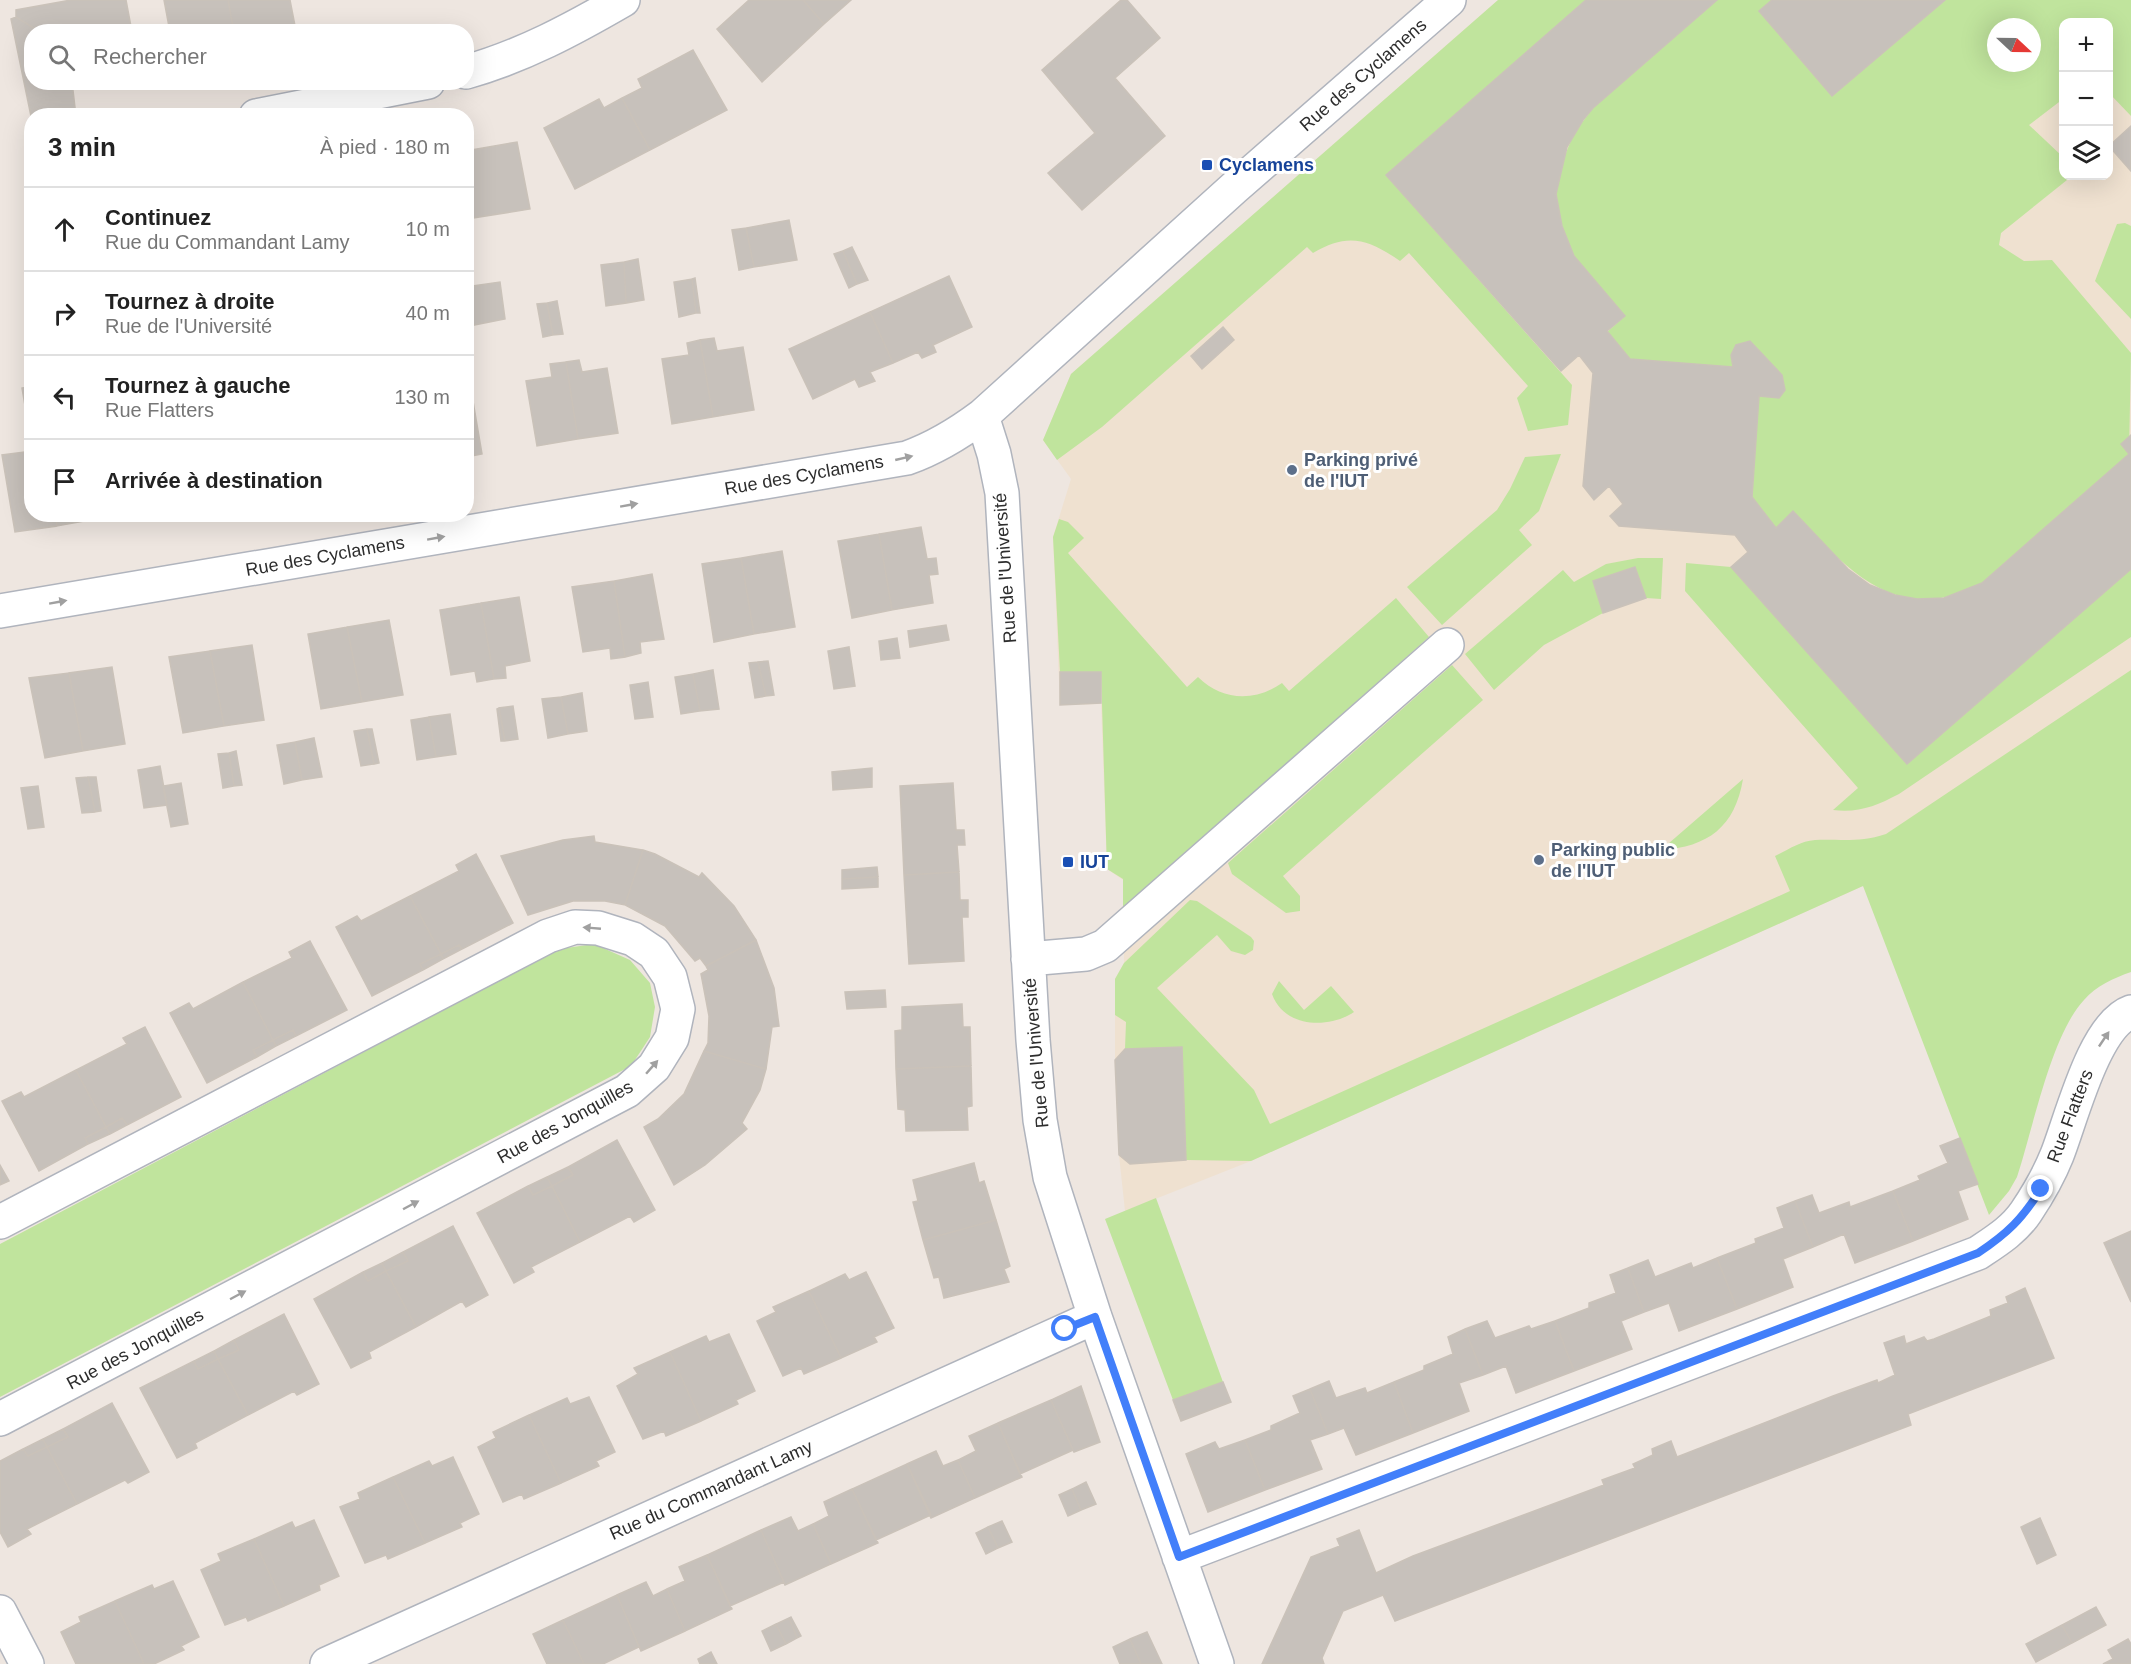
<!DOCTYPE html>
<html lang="fr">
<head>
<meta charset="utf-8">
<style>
	:root { --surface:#fff; --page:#f2f2f2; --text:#222; --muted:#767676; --line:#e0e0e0 }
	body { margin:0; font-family:Arial,sans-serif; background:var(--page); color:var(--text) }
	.controls { position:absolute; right:18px; top:18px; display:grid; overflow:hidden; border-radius:12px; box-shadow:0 6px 24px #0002 }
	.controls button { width:54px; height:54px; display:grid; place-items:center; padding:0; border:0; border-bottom:2px solid var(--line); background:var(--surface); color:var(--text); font:30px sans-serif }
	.compass { position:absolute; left:1987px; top:18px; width:54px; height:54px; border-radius:50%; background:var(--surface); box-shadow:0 6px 24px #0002; rotate:112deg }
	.stop { position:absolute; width:18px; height:18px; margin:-14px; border:4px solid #427ffa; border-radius:50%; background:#fff }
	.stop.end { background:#427ffa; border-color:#fff; box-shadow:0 2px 6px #0008 }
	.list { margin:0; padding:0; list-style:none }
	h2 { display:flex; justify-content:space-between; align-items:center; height:78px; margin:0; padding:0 24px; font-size:26px }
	h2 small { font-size:20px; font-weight:400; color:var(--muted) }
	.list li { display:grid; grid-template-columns:39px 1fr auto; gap:18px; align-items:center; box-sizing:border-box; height:84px; padding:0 24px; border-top:2px solid var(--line) }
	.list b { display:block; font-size:22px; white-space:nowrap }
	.list p { margin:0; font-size:20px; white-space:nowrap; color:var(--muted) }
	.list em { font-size:20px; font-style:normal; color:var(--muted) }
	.icon { flex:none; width:33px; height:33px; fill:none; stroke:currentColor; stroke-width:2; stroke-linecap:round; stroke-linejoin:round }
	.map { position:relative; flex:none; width:2131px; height:1664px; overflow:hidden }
	.search { position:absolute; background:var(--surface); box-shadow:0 6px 24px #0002; left:24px; top:24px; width:450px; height:66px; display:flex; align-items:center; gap:15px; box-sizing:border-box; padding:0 21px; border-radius:24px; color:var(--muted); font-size:22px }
	.panel { position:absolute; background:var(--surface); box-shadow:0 6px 24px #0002; left:24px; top:108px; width:450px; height:414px; border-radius:24px }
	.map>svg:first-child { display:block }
	.education { fill:#efe1d0; fill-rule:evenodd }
	.green { fill:#c0e49d; fill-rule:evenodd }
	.building { fill:#c7c1bb; stroke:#cac2b9; stroke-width:1.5 }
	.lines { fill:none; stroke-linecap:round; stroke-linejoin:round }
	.minor-casing { stroke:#b0b4bd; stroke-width:36 }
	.minor { stroke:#fff; stroke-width:33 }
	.oneway { fill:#a0a0a0 }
	.route { stroke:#427ffa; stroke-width:8 }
	.transit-dot { fill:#1a4fb4; stroke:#fff; stroke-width:2 }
	.service-dot { fill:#5c6f8a; stroke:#fff; stroke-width:2 }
	.labels { text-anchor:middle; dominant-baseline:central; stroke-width:6; stroke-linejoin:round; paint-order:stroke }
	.street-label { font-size:18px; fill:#2d2d2d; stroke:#fff }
	.transit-label { font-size:18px; font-weight:bold; fill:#164399; stroke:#fff; text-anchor:start }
	.service-label { font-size:18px; font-weight:bold; fill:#4e5e75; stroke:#fff; text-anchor:start }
</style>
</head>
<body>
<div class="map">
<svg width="2131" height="1664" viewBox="0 0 2131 1664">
	<rect width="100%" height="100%" fill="#eee6e0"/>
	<path class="education" d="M1498 0H2131V771L1863 886 1251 1161 1125 1211 1119 1155 1115 1060V979L1124 963 1123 880 1107 869 1101 704 1060 705 1053 537 1071 479 1043 440 1071 374ZM2064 22H2108V176H2064ZM1996 27H2032V63H1996Z"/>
	<path class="green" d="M1498 0H1586L1386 175 1572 385 1568 425 1528 431 1517 398 1528 386 1409 253 1400 261C1368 239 1348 232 1313 253L1307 247 1102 427 1057 460 1043 440 1071 374Z
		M1717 0H1772L1759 11 1832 96 1945 0H2131V116L2109 93 2108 22H2064L2063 99 2029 125 2063 157 2064 176H2072L2001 233 1999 245 2024 261 2052 260 2131 353 2129 454 1982 583C1897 629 1847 569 1793 512L1776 528 1752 497 1759 396 1779 398 1785 390 1782 375 1750 341 1736 345 1731 356 1733 367 1630 359 1607 332 1625 316 1574 256 1562 226 1556 194 1561 165 1574 133 1593 108ZM1996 27H2032V63H1996Z
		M2125 223 2131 226V319L2095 281 2117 224Z
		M1561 454 1539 511 1519 530 1532 545 1442 625 1407 587 1497 510 1510 489 1525 457Z
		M1059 519 1068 522 1084 538 1068 553 1187 687 1198 677C1222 701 1255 702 1282 683L1289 691 1396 598 1429 637 1123 909V879L1107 869 1101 672H1060L1053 537Z
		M1638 558H1663L1661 599 1646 598 1635 567 1593 581 1603 613 1544 645 1494 690 1465 654 1563 570 1574 582 1606 564Z
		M1686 563 1731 567 1907 764 2131 569V637L1899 794C1876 806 1859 813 1833 810L1858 788 1685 591Z
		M1452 665 1483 700 1283 876 1300 896V911L1286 913 1232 874 1228 863Z
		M2131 670V972C2114 978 2096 986 2084 1000 2051 1035 2033 1129 2017 1177L2009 1191 1989 1215 1863 886 1251 1161 1186 1160 1182 1047 1125 1049 1126 1022 1115 1015V979L1124 963 1190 900 1197 901 1251 937 1254 941 1253 950 1245 955 1231 951 1217 935 1157 988 1254 1090 1270 1124 1790 891 1775 856C1788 850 1800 841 1815 840 1842 839 1858 843 1886 834Z
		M1743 779C1735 827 1708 847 1661 850Z
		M594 944 630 960 650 983 655 1007 650 1037 631 1066 0 1397V1244L559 949Z
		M1279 981 1304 1010 1331 986 1354 1012C1329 1029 1284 1028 1272 994Z
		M1156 1198 1223 1382 1173 1400 1105 1219Z"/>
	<path class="building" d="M71 0H126L132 32H40L16 17V10Z
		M164 0H228L234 32H170Z
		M228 0H290L296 31 234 32Z
		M749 0H803L824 24 762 82 717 29Z
		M803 0H851L824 24Z
		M1121 0H1127L1160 38 1115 78 1165 136 1082 210 1048 173 1095 133 1042 70Z
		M1586 0H1717L1593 108 1583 120 1567 147 1556 194 1562 226 1574 256 1625 316 1607 331 1630 359 1733 367 1731 355 1736 345 1750 341 1782 375 1785 390 1779 398 1759 396 1752 497 1776 528 1793 511 1848 569 1870 585 1895 595 1917 599 1944 598 1982 583 2007 561 2129 454 2121 444 2131 435V569L1907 764 1731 567 1748 552 1735 535 1619 526 1610 516 1623 504 1609 486 1594 500 1583 486 1593 373 1579 355 1561 371 1386 175Z
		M1772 0H1945L1832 96 1759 11Z
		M16 17 40 32H32V82H72L76 116H32V121L11 19Z
		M693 50 727 110 650 150 622 98 642 88 638 79Z
		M622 98 650 150 575 189 544 128 599 99 604 108Z
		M2131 126V171L2109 146Z
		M517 142 530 209 466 219V151Z
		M789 220 797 260 754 267 746 228Z
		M746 228 754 267 739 270 732 230Z
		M852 247 868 280 857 284 843 251Z
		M843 251 857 284 849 288 834 254Z
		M638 259 644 300 626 303 624 262Z
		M624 262 626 303 606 306 601 265Z
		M949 276 972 327 933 345 936 352 922 358 918 352 893 363 870 312Z
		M695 278 700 313H696L692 279Z
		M692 279 696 313 679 317 674 282Z
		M500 282 505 319 469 326 466 287Z
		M557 301 563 334 553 335 547 303Z
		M547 303 553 335 543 337 537 304Z
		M870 312 893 363 870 372 875 381 859 387 855 379 813 399 789 349Z
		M1223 327 1234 340 1202 369 1191 356Z
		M714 338 717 351 743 347 754 410 713 417 700 340Z
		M700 340 713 417 672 424 662 359 689 355 687 343Z
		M579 360 582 372 607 368 618 433 578 439 566 362Z
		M566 362 578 439 537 446 526 381 552 377 550 364Z
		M469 378 482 454 466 457V379Z
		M32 386V422L28 423 22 388Z
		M32 451V514H55L57 526 15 532 2 455Z
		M55 514H95L96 519 57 526Z
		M921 527 927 559 936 558 938 574 929 575 933 603 892 610 879 534Z
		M879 534 892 610 852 618 838 541Z
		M782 551 795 627 754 634 741 558Z
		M741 558 754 634 714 642 702 564Z
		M1635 567 1646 598 1603 613 1593 581Z
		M652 574 664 639 640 642 641 653 625 657 614 581Z
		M614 581 625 657 611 659 610 648 583 652 572 587Z
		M519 597 530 661 505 666 506 678 494 679 481 603Z
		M481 603 494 679 477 682 475 671 451 675 440 610Z
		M389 620 403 695 362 702 347 627Z
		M946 625 949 640 910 647 908 631Z
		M347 627 362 702 321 709 308 634Z
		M897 638 900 658 881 660 879 641Z
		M252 645 264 720 224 726 210 651Z
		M849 647 855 686 834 689 828 651Z
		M210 651 224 726 183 733 169 657Z
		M768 661 774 695 766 696 758 662Z
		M758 662 766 696 755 698 749 663Z
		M112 667 125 744 83 751 69 673Z
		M713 670 719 709 700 711 693 674Z
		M1060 672H1101V703L1060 705Z
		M69 673 83 751 45 758 29 678Z
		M693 674 700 711 681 714 675 677Z
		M648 682 653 717 635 719 630 685Z
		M582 693 587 731 568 734 561 697Z
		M561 697 568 734 548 738 542 699Z
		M513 706 518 739 505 741 499 708Z
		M499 708 505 741H501L497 709Z
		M450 714 456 754 436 757 429 717Z
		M429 717 436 757 417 760 411 720Z
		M367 729 374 764 361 766 354 731Z
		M367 729H372L379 763 374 764Z
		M314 738 322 777 302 780 295 742Z
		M295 742 302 780 284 784 277 745Z
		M236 751 242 785 234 786 229 753Z
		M229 753 234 786 223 788 218 754Z
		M160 766 167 805 144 808 138 770Z
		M872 768V787L833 790 832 772Z
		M88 777 95 812 82 813 76 778Z
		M88 777H96L101 811 95 812Z
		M181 783 188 824 171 827 163 786Z
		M953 783 956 830H964L965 845H957L959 872 904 875 900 786Z
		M38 786 44 827 28 829 21 788Z
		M594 836 595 842 643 850 625 905 605 901H573L528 915 501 856 563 840Z
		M643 850 655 854 699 877 702 873 734 906 756 940 706 966 700 958 695 961 665 926 625 905Z
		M476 854 513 923 462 949 459 945 441 954 410 896 459 871 456 865Z
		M877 867 878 877 842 879V870Z
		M959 872 960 900H968V917H962L964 961 909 964 904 875Z
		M878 877V887L842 889V879Z
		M410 896 441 954 420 964 423 970 372 996 336 927 357 916 361 921Z
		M756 940 774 988 779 1026 772 1027 766 1069 704 1051 708 1043 709 1016 701 974 708 970 706 966Z
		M310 941 347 1010 296 1036 293 1030 273 1040 243 982 292 958 289 952Z
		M459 945 462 949 443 959 441 954Z
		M441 954 443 959 423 970 420 964Z
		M243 982 273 1040 253 1050 257 1057 207 1083 170 1013 189 1003 193 1009Z
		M885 990 886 1007 847 1009 845 992Z
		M962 1004 963 1027H970L971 1066 896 1069 895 1031 902 1030V1007Z
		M145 1027 181 1097 127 1125 122 1118 106 1127 76 1070 127 1044 123 1038Z
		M293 1030 296 1036 276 1046 273 1040Z
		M273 1040 276 1046 257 1057 253 1050Z
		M1182 1047 1186 1160 1130 1164 1119 1155 1115 1060 1125 1049Z
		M704 1051 766 1069 760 1090 742 1123 747 1129 705 1165 674 1185 644 1127 658 1119 684 1094Z
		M971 1066 972 1106 967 1107 968 1130 906 1131 905 1110 898 1109 896 1069Z
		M76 1070 106 1127 85 1138 88 1144 39 1171 2 1101 21 1092 24 1097Z
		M122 1118 127 1125 110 1134 106 1127Z
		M106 1127 110 1134 88 1144 85 1138Z
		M1960 1138 1978 1184 1958 1191 1968 1219 1913 1241 1893 1191 1920 1180 1918 1176 1948 1163 1940 1146Z
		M617 1140 655 1210 634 1222 630 1216 580 1242 552 1186 573 1175 568 1167Z
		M974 1163 979 1183 984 1181 996 1220 923 1240 913 1202 918 1201 913 1180Z
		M0 1165 9 1181 0 1185Z
		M568 1167 573 1175 552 1186 547 1177Z
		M547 1177 552 1186 533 1195 528 1186Z
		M528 1186 533 1195 552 1186 580 1242 531 1267 534 1272 514 1283 477 1213Z
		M1893 1191 1913 1241 1855 1263 1844 1234 1813 1247 1795 1201 1812 1195 1819 1213 1849 1202 1850 1207Z
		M1795 1201 1813 1247 1783 1259 1793 1287 1737 1309 1717 1258 1756 1243 1755 1239 1784 1228 1777 1208Z
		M996 1220 1010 1266 1004 1269 1009 1282 944 1298 939 1277 934 1278 923 1240Z
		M453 1226 488 1295 466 1307 462 1301 416 1327 386 1271 408 1261 403 1252Z
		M2131 1231V1302L2104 1243Z
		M403 1252 408 1261 386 1271 382 1263Z
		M1717 1258 1737 1309 1679 1331 1669 1303 1644 1312 1628 1268 1648 1260 1655 1277 1691 1263 1693 1268Z
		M382 1263 386 1271 368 1281 363 1272Z
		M1628 1268 1644 1312 1621 1321 1632 1349 1574 1371 1555 1321 1589 1308V1303L1616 1293 1610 1275Z
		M386 1271 416 1327 369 1352 371 1358 351 1368 314 1299 363 1272 368 1281Z
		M866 1272 894 1328 874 1337 877 1342 841 1358 809 1291 845 1274 849 1280Z
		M2025 1288 2054 1358 1908 1414 1911 1425 1395 1621 1383 1595 1343 1611 1322 1658 1324 1664H1262L1311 1557 1340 1546 1337 1539 1359 1530 1376 1573 1413 1556 1604 1485 1602 1480 1635 1468 1633 1464 1653 1455 1652 1449 1671 1441 1677 1457 1833 1396 1877 1380 1878 1383 1895 1375 1884 1343 1904 1336 1906 1344 1924 1337 1927 1341 1934 1339 1991 1316 1990 1310 2008 1303 2006 1297Z
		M809 1291 841 1358 804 1374 801 1368 783 1376 757 1321 776 1312 773 1307Z
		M284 1314 319 1384 297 1395 294 1391 248 1415 218 1359 239 1350 234 1340Z
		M1487 1321 1495 1338 1529 1326 1531 1329 1555 1321 1574 1371 1516 1393 1506 1366 1483 1375 1465 1329Z
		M1465 1329 1483 1375 1459 1383 1469 1411 1413 1433 1394 1382 1424 1370V1366L1453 1354 1448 1337Z
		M729 1334 755 1391 736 1400 738 1404 701 1421 670 1352 706 1336 709 1342Z
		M234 1340 239 1350 218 1359 214 1351Z
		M214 1351 218 1359 198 1369 194 1361Z
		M670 1352 701 1421 666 1436 664 1431 643 1439 617 1386 638 1374 634 1368Z
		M218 1359 248 1415 195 1443 197 1448 177 1458 140 1388 194 1361 198 1369Z
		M1329 1381 1336 1398 1365 1388 1367 1393 1394 1382 1413 1433 1356 1455 1344 1428 1328 1434 1310 1389Z
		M1223 1382 1231 1402 1181 1421 1173 1400Z
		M1081 1386 1100 1442 1074 1452 1051 1400Z
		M1310 1389 1328 1434 1310 1440 1322 1469 1265 1490 1245 1440 1271 1430V1426L1300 1413 1293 1396Z
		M589 1397 615 1452 596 1461 599 1466 561 1483 529 1415 567 1398 570 1404Z
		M1051 1400 1073 1450 1020 1474 998 1423Z
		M112 1403 149 1472 128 1483 125 1480 77 1504 47 1447 68 1437 63 1429Z
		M529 1415 561 1483 524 1499 522 1494 503 1502 478 1447 496 1438 493 1432Z
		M998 1423 1022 1477 975 1498 958 1460 976 1451 969 1436Z
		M63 1429 68 1437 47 1447 43 1439Z
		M43 1439 47 1447 28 1456 23 1449Z
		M1245 1440 1265 1490 1208 1512 1186 1454 1215 1442 1219 1449Z
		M47 1447 77 1504 27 1529 31 1534 8 1547 0 1532V1461L23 1449 28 1456Z
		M936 1451 943 1466 958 1460 975 1498 931 1518 907 1464Z
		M453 1457 479 1514 460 1523 462 1527 425 1543 393 1477 429 1461 432 1466Z
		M907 1464 931 1515 876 1540 852 1489Z
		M393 1477 425 1543 388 1559 386 1555 365 1563 340 1507 360 1499 358 1493Z
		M1086 1482 1096 1504 1081 1510 1072 1489Z
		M852 1489 878 1543 831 1564 813 1524 829 1516 824 1502Z
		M1072 1489 1081 1510 1068 1516 1059 1495Z
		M791 1517 798 1531 813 1524 831 1564 785 1585 761 1530Z
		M2040 1518 2056 1555 2037 1564 2021 1527Z
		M314 1520 339 1576 319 1585 320 1590 284 1606 254 1539 292 1522 295 1528Z
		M1002 1521 1012 1542 998 1548 988 1527Z
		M988 1527 998 1548 986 1554 976 1533Z
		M761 1530 784 1582 730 1606 707 1555Z
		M254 1539 284 1606 248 1621 246 1617 225 1625 201 1570 221 1561 218 1554Z
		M707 1555 732 1609 685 1631 667 1589 685 1581 679 1567Z
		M173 1581 199 1637 181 1646 184 1650 154 1664H144L115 1601 152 1585 154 1589Z
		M646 1582 653 1596 667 1589 685 1631 641 1651 617 1595Z
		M617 1595 639 1647 603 1664H584L563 1620Z
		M115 1601 144 1664H76L61 1632 81 1622 79 1617Z
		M2096 1607 2106 1625 2072 1643 2062 1625Z
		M791 1617 801 1636 797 1638 789 1618Z
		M789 1618 797 1638 786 1644 776 1624Z
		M563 1620 584 1664H547L533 1634Z
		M776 1624 786 1644 771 1651 762 1631Z
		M2062 1625 2072 1643 2036 1662 2026 1644Z
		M1147 1632 1162 1664H1141L1130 1639Z
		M1130 1639 1141 1664H1120L1113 1647Z
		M2128 1639 2131 1644V1664H2103L2113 1659 2108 1650Z
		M711 1652 717 1664H700L698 1659Z"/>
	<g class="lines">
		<defs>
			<path id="minor" d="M466 72C523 56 573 29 623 0
				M256 116 428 82
				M982 416 994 454 1002 493 1033 1040 1040 1120 1050 1177 1095 1317 1217 1664
				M0 611 907 458C935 448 958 434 982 416L1234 188 1449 0
				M1028 959 1086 954 1105 946 1447 645
				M0 1222 548 936 575 927 598 928 633 939 654 953 670 977 678 1009 672 1038 654 1067 627 1091 0 1419
				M1179 1557 1978 1253C1996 1241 2014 1230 2026 1212 2038 1194 2049 1175 2057 1155 2071 1120 2094 1025 2131 1012
				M0 1612 27 1664
				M327 1664 1095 1317"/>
		</defs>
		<use href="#minor" class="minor-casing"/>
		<use href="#minor" class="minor"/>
	</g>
	<defs><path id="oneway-solid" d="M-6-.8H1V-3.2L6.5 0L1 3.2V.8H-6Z" transform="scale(1.5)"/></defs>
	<g class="oneway">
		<use href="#oneway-solid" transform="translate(904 458) rotate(-13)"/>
		<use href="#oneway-solid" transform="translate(629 505) rotate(-10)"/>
		<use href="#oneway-solid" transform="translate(436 538) rotate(-10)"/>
		<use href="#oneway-solid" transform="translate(58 602) rotate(-10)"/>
		<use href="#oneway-solid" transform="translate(592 928) rotate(-175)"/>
		<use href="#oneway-solid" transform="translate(2104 1039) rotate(-56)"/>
		<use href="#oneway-solid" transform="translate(652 1067) rotate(-49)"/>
		<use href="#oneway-solid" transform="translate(411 1205) rotate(-28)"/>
		<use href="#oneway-solid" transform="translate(238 1295) rotate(-28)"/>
	</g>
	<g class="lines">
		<path class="route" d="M1065 1329 1095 1317 1179 1557 1978 1253C2008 1233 2022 1219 2041 1189"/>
	</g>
	<g class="transit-dot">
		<rect x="1201" y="159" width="12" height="12" rx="3"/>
		<rect x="1062" y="856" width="12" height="12" rx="3"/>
	</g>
	<g class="service-dot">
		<circle cx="1292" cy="470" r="6"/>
		<circle cx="1539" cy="860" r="6"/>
	</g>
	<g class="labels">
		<g class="street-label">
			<text transform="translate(1363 75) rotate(-41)">Rue des Cyclamens</text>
			<text transform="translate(804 475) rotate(-10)">Rue des Cyclamens</text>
			<text transform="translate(325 556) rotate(-10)">Rue des Cyclamens</text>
			<text transform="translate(1005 568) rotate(-94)">Rue de l'Université</text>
			<text transform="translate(1036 1053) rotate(-95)">Rue de l'Université</text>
			<text transform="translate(2070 1116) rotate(-69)">Rue Flatters</text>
			<text transform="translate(565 1122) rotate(-29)">Rue des Jonquilles</text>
			<text transform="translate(135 1349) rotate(-28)">Rue des Jonquilles</text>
			<text transform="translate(711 1490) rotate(-24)">Rue du Commandant Lamy</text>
		</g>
		<g class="transit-label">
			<text x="1219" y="165">Cyclamens</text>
			<text x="1080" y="862">IUT</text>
		</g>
		<g class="service-label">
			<text x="1304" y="460">Parking privé<tspan x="1304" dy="21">de l'IUT</tspan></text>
			<text x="1551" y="850">Parking public<tspan x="1551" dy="21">de l'IUT</tspan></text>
		</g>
	</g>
</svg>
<div class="controls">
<button>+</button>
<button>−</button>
<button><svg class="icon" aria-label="layers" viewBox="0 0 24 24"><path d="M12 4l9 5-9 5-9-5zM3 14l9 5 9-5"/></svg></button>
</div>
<svg class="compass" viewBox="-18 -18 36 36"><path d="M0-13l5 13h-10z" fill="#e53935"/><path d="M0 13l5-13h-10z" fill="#767676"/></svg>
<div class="stop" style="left:1065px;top:1329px"></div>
<div class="stop end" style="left:2041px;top:1189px"></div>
<div class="search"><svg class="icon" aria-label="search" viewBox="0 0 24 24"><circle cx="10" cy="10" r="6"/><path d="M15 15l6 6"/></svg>Rechercher</div>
<section class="panel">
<h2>3 min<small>À pied · 180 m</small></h2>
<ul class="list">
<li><svg class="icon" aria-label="ahead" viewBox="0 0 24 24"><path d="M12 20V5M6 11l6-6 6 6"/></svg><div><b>Continuez</b><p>Rue du Commandant Lamy</p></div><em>10 m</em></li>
<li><svg class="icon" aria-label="right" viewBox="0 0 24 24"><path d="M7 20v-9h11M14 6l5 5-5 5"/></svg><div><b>Tournez à droite</b><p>Rue de l'Université</p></div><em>40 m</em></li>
<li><svg class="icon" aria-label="left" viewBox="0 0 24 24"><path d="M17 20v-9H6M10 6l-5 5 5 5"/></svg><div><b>Tournez à gauche</b><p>Rue Flatters</p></div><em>130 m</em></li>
<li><svg class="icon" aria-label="arrive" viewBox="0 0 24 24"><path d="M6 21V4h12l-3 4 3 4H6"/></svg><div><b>Arrivée à destination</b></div></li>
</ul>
</section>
</div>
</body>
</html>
